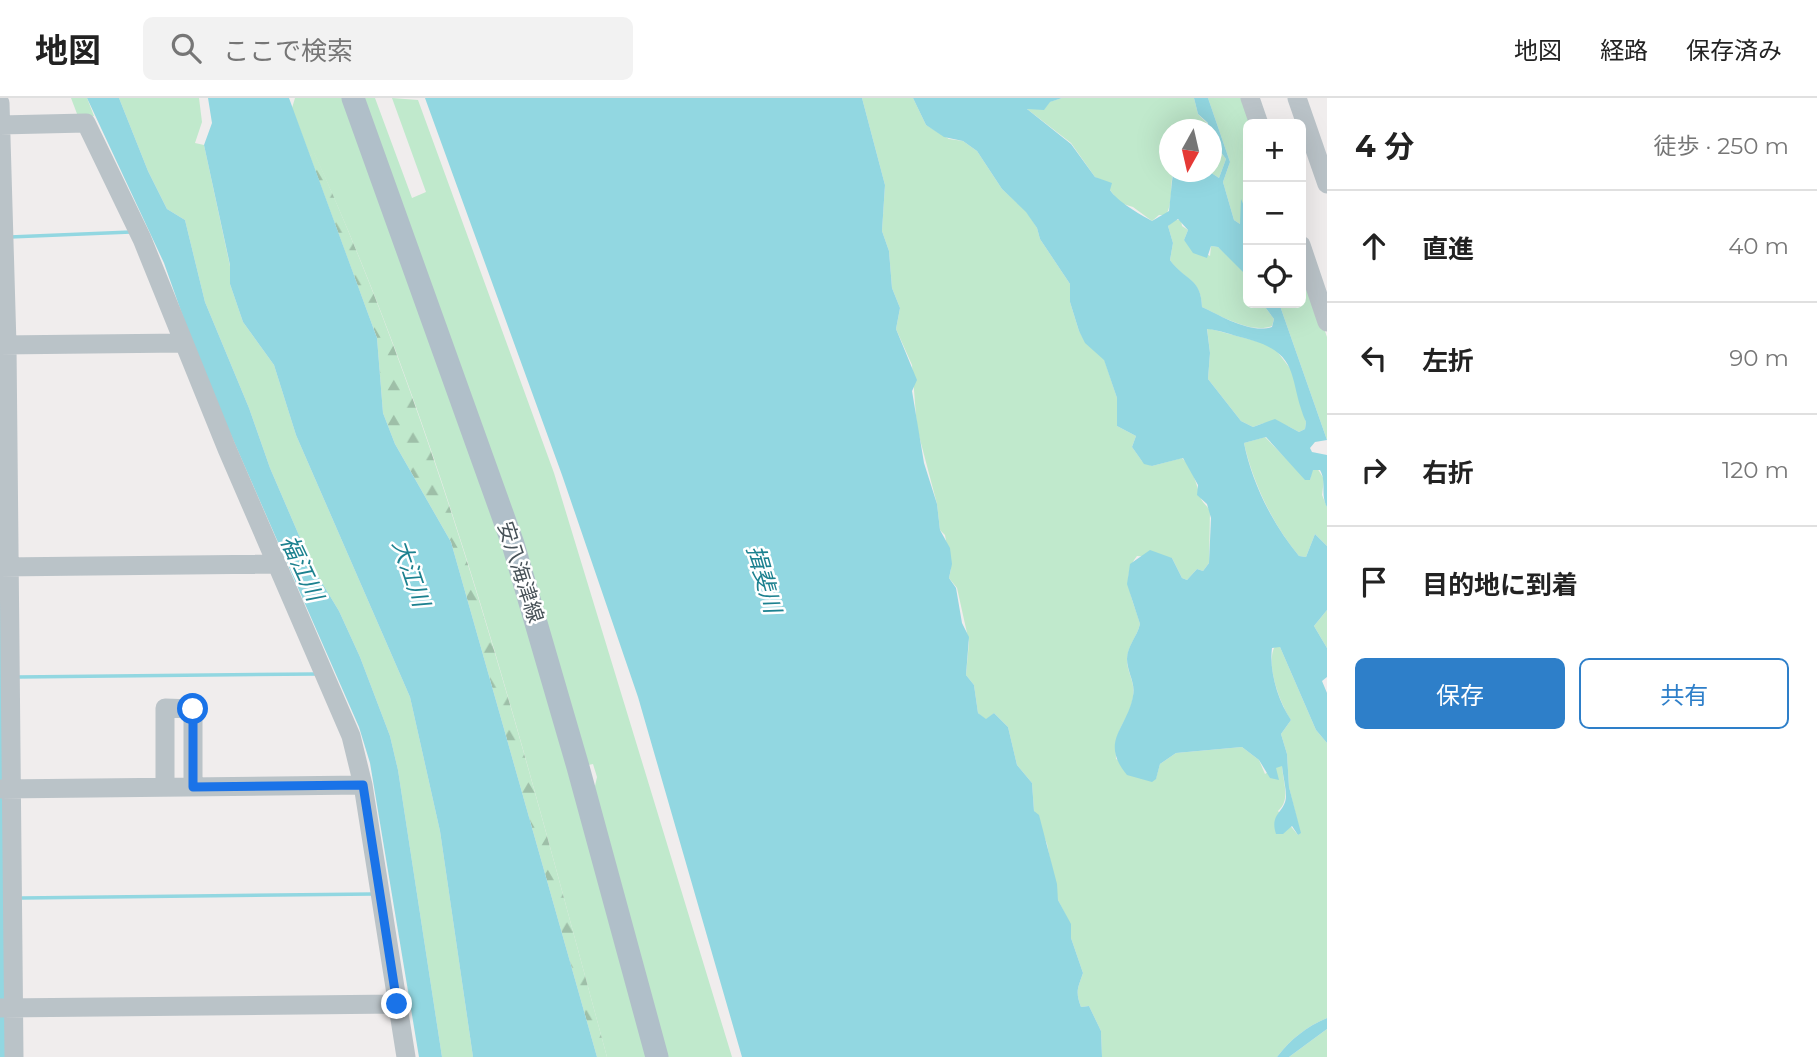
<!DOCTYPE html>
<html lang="ja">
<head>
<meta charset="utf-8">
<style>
	:root { --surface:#fff; --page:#f2f2f2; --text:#222; --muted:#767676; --line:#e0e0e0; --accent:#2e7fc9 }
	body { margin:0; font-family:Montserrat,"Noto Sans JP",sans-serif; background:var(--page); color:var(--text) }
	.controls { position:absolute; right:21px; top:21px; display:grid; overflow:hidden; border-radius:10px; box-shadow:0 7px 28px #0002 }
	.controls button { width:63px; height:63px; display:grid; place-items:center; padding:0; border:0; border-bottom:2px solid var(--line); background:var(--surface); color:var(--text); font:35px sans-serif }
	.compass { position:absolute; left:1159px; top:21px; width:63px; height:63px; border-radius:50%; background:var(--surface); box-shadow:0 7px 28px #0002; rotate:188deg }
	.stop { position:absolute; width:21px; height:21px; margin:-16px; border:5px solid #1a73e8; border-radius:50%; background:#fff }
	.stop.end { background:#1a73e8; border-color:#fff; box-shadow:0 2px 7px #0008 }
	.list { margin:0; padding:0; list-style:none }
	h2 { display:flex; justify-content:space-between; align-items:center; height:91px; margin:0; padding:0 28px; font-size:30px }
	h2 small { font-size:23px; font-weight:400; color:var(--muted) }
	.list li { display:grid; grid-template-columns:46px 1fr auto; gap:21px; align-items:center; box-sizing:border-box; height:112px; padding:0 28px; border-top:2px solid var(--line) }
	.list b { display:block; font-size:26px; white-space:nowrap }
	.list em { font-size:23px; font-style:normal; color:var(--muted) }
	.actions { display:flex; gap:14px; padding:21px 28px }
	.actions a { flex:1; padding:16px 0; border:2px solid var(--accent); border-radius:10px; text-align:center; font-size:24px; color:var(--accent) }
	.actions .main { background:var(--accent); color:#fff }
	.icon { flex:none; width:38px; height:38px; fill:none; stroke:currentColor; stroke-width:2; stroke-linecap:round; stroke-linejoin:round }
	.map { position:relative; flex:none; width:1327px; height:959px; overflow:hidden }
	header { display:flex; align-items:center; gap:42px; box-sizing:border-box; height:98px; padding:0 35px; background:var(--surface); border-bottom:2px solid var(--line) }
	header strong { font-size:33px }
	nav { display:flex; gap:38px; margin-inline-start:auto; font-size:24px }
	.search { width:490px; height:63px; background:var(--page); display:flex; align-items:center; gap:18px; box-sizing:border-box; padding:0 24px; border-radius:10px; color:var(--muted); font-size:26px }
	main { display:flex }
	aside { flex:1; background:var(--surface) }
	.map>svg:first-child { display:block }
	.green { fill:#c0e9cc }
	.forest { fill:url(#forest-firs) }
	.water { fill:#92d7e1; fill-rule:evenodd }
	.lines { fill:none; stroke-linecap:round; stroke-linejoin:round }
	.stream { stroke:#92d7e1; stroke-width:3.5 }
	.minor { stroke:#bac3c8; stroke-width:19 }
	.major { stroke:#b0bfc9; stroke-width:23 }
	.route { stroke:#1a73e8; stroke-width:9 }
	.labels { text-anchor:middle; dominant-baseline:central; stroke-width:5; stroke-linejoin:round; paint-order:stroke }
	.street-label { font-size:21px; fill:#485258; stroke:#fff }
	.water-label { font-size:23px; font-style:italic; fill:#1c818f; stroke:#fff }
</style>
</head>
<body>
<header>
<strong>地図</strong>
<div class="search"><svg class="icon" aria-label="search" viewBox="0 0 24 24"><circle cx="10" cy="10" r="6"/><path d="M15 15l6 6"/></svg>ここで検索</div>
<nav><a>地図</a><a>経路</a><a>保存済み</a></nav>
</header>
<main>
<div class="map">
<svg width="1327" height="959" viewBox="0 0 1327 959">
	<defs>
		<pattern id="forest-firs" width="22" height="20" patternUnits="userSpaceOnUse" patternTransform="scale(1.75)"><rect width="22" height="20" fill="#c0e9cc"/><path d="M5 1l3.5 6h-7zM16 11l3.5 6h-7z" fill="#9ebfa8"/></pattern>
	</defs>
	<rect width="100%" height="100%" fill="#f0eded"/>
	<path class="green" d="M71 0H87L94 18 79 21Z
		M119 0H199L202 24 195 45 204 47 230 168V186L243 224 274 267 296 337 410 599 440 733 473 959H442L398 672 390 638 360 559 339 513 313 470 270 370 249 310 205 204 185 122 167 111 148 73Z
		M295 0H347L506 448 650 959H607C524 654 446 343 314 55L310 58 292 10Z
		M360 0H375L412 100 426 94 392 0 418 2 554 375 732 959H664L593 697 597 679 593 666 584 668Z
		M862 0H913L926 27 949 41 963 43 977 53 1002 91 1027 114 1037 130 1040 141 1070 186V204L1079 233 1086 245 1104 261 1117 300V328L1136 338 1132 349 1142 363 1152 368 1182 360C1193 370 1196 385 1200 398 1202 405 1207 407 1210 413L1209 465 1203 473 1197 471 1187 482 1182 480 1172 460 1137 458C1119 480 1134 503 1140 526 1137 539 1127 548 1127 562 1127 575 1136 585 1133 599 1128 627 1114 626 1116 661L1156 680 1160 666 1176 655 1242 649 1259 662 1265 676 1278 667 1282 668C1283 684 1291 702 1278 713L1298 737 1300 734 1289 689 1287 656 1281 636 1291 622C1280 606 1265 565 1275 548L1280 549 1316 632 1327 645V920C1306 929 1291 941 1277 959H1102L1101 933 1089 908 1081 909C1075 893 1078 890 1083 875L1071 840 1070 826 1058 802 1047 746 1034 713 1032 685 1017 667 1008 629 994 615 986 622 978 615 974 587 966 577 969 544 957 490 949 480 951 471 945 437 940 432 937 406 917 330 912 267 896 231 900 210 892 190 889 153 882 133 885 87Z
		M1062 0H1194L1198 16 1208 26V31L1170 32V74H1173C1170 87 1173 105 1166 117H1159L1152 123 1133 109 1120 105 1104 84 1095 79 1071 45 1027 11Z
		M1208 0H1244L1253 26H1248V117L1245 107 1240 126 1234 122 1223 84 1230 64Z
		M1212 42 1226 61 1219 80 1210 74Z
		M1174 122H1181L1182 128 1188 132 1184 142 1210 158 1211 148 1218 149 1246 175 1248 205H1262L1274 221 1272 228C1251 236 1221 218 1202 209 1201 179 1184 183 1170 162L1173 145 1168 128Z
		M1301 164 1327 239V342L1279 205H1301Z
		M1207 230 1267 246 1276 252 1292 273 1306 324 1305 331 1299 334C1282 324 1271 321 1253 329L1241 323 1208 281 1210 255Z
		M1265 339 1304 379 1310 382 1312 372 1317 370 1324 381 1322 397 1327 409V448L1315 436 1306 459 1299 458C1273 427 1253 385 1244 345Z
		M1327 512V550L1314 528Z
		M1327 931V959H1289Z"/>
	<path class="forest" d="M314 54C445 344 524 653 607 959H597L451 444 395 346 383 315 377 240 310 58Z"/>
	<path class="water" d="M87 0H119L148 73 167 111 185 122 205 204 249 310 270 370 313 470 339 513 360 559 390 638 398 672 442 959H419L370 665 359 629 199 264 164 165Z
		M208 0H289L377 240 383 315 395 346 451 444 597 959H473L440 733 410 599 296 337 274 267 243 224 230 186V167L204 47 212 25Z
		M425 0H862L885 87 882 133 889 153 892 190 900 210 896 231 917 282 912 293 924 365 937 406 940 432 950 450 952 466 949 480 956 490 962 525 969 539 966 577 974 587 978 615 986 621 994 615 1008 629 1017 667 1032 685 1034 713 1039 717 1057 786 1058 802 1071 826V840L1083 875C1078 890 1075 893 1081 909L1089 908 1101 933 1102 959H742L638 599 562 377Z
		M913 0H1062L1050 4 1044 12 1027 11 1071 46 1095 79 1112 85 1110 92C1117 103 1139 116 1152 123L1169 113 1173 74H1210L1219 80 1226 61 1212 42V32L1208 31V25L1198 16 1194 0H1208L1230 64 1223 84 1234 122 1240 126 1241 101 1248 117V179L1218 149 1211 148 1207 160 1193 155 1184 142 1188 132 1178 121 1168 128 1173 145 1170 162C1185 183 1201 179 1202 209 1221 218 1251 236 1272 229L1274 221 1262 205H1279L1327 342 1315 344 1310 350 1312 354 1327 357V409C1320 396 1327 384 1320 372H1313L1310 382H1305L1266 339 1244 345C1252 385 1273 427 1299 458L1306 459 1315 436 1327 448V512L1314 528 1327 550V579L1322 583 1327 595V645L1316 632 1280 549 1272 550C1269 573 1278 603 1291 622L1281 636 1287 656 1289 689 1301 735 1298 737 1292 728 1283 736H1276C1269 715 1286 714 1286 698 1286 689 1283 678 1282 668L1276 670 1279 682 1270 680 1259 662 1242 649 1176 655 1160 666 1156 681 1152 684 1127 677C1099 643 1127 631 1133 598 1136 585 1127 574 1127 561 1127 548 1137 539 1140 526L1127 486 1130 466 1150 452 1172 460 1182 480 1187 482 1197 471 1203 473 1209 465 1211 420 1207 406 1197 397 1198 387 1183 360 1152 368 1144 366 1132 349 1136 338 1117 328V300L1104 262 1085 245 1079 233 1070 204V186L1040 141 1037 130 1026 114 1002 91 977 53 963 43 944 39 926 27ZM1207 231C1220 232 1231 237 1244 240 1303 255 1287 280 1306 324L1305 331 1299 334 1275 321 1253 329 1241 323 1208 281 1210 255Z
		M0 287 7 959H0Z
		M1327 920V931L1289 959H1277C1291 941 1306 929 1327 920Z"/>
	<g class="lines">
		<path class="stream" d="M10 139 131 134
			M18 579 316 576
			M22 800 373 796"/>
		<path class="minor" d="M1250 0 1259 26
			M1297 0 1327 86
			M0 5 7 247 14 959
			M0 27 86 25 142 141 227 351 351 638 363 687 406 959
			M1301 147 1327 224
			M0 247 183 245
			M0 469 276 466
			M165 689V610L193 611V689
			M1 691 363 687
			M1 910 398 906"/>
		<path class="major" d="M353 0 513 446 578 669 657 959"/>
	</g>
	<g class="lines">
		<path class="route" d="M193 611V689L363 687 397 906"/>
	</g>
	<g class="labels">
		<g class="street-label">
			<text transform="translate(521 474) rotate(72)">安八海津線</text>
		</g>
		<g class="water-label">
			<text transform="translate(302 470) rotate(65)">福江川</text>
			<text transform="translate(411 475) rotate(71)">大江川</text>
			<text transform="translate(764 481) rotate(74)">揖斐川</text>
		</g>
	</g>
</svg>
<div class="controls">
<button>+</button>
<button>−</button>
<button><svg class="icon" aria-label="locate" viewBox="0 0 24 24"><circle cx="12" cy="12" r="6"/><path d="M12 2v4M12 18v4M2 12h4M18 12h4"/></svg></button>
</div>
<svg class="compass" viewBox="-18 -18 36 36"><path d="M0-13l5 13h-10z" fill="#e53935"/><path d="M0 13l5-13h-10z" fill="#767676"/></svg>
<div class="stop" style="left:193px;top:611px"></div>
<div class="stop end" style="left:397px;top:906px"></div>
</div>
<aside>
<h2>4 分<small>徒歩 · 250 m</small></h2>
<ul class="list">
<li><svg class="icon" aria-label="ahead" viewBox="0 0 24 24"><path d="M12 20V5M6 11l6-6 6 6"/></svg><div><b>直進</b></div><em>40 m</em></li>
<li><svg class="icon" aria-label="left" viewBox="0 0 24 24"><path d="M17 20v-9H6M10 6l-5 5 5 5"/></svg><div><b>左折</b></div><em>90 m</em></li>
<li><svg class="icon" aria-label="right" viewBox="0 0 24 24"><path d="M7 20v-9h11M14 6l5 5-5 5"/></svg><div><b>右折</b></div><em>120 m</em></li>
<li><svg class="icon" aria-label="arrive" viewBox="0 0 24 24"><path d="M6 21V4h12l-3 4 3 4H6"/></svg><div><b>目的地に到着</b></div></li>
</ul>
<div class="actions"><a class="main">保存</a><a>共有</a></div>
</aside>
</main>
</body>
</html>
